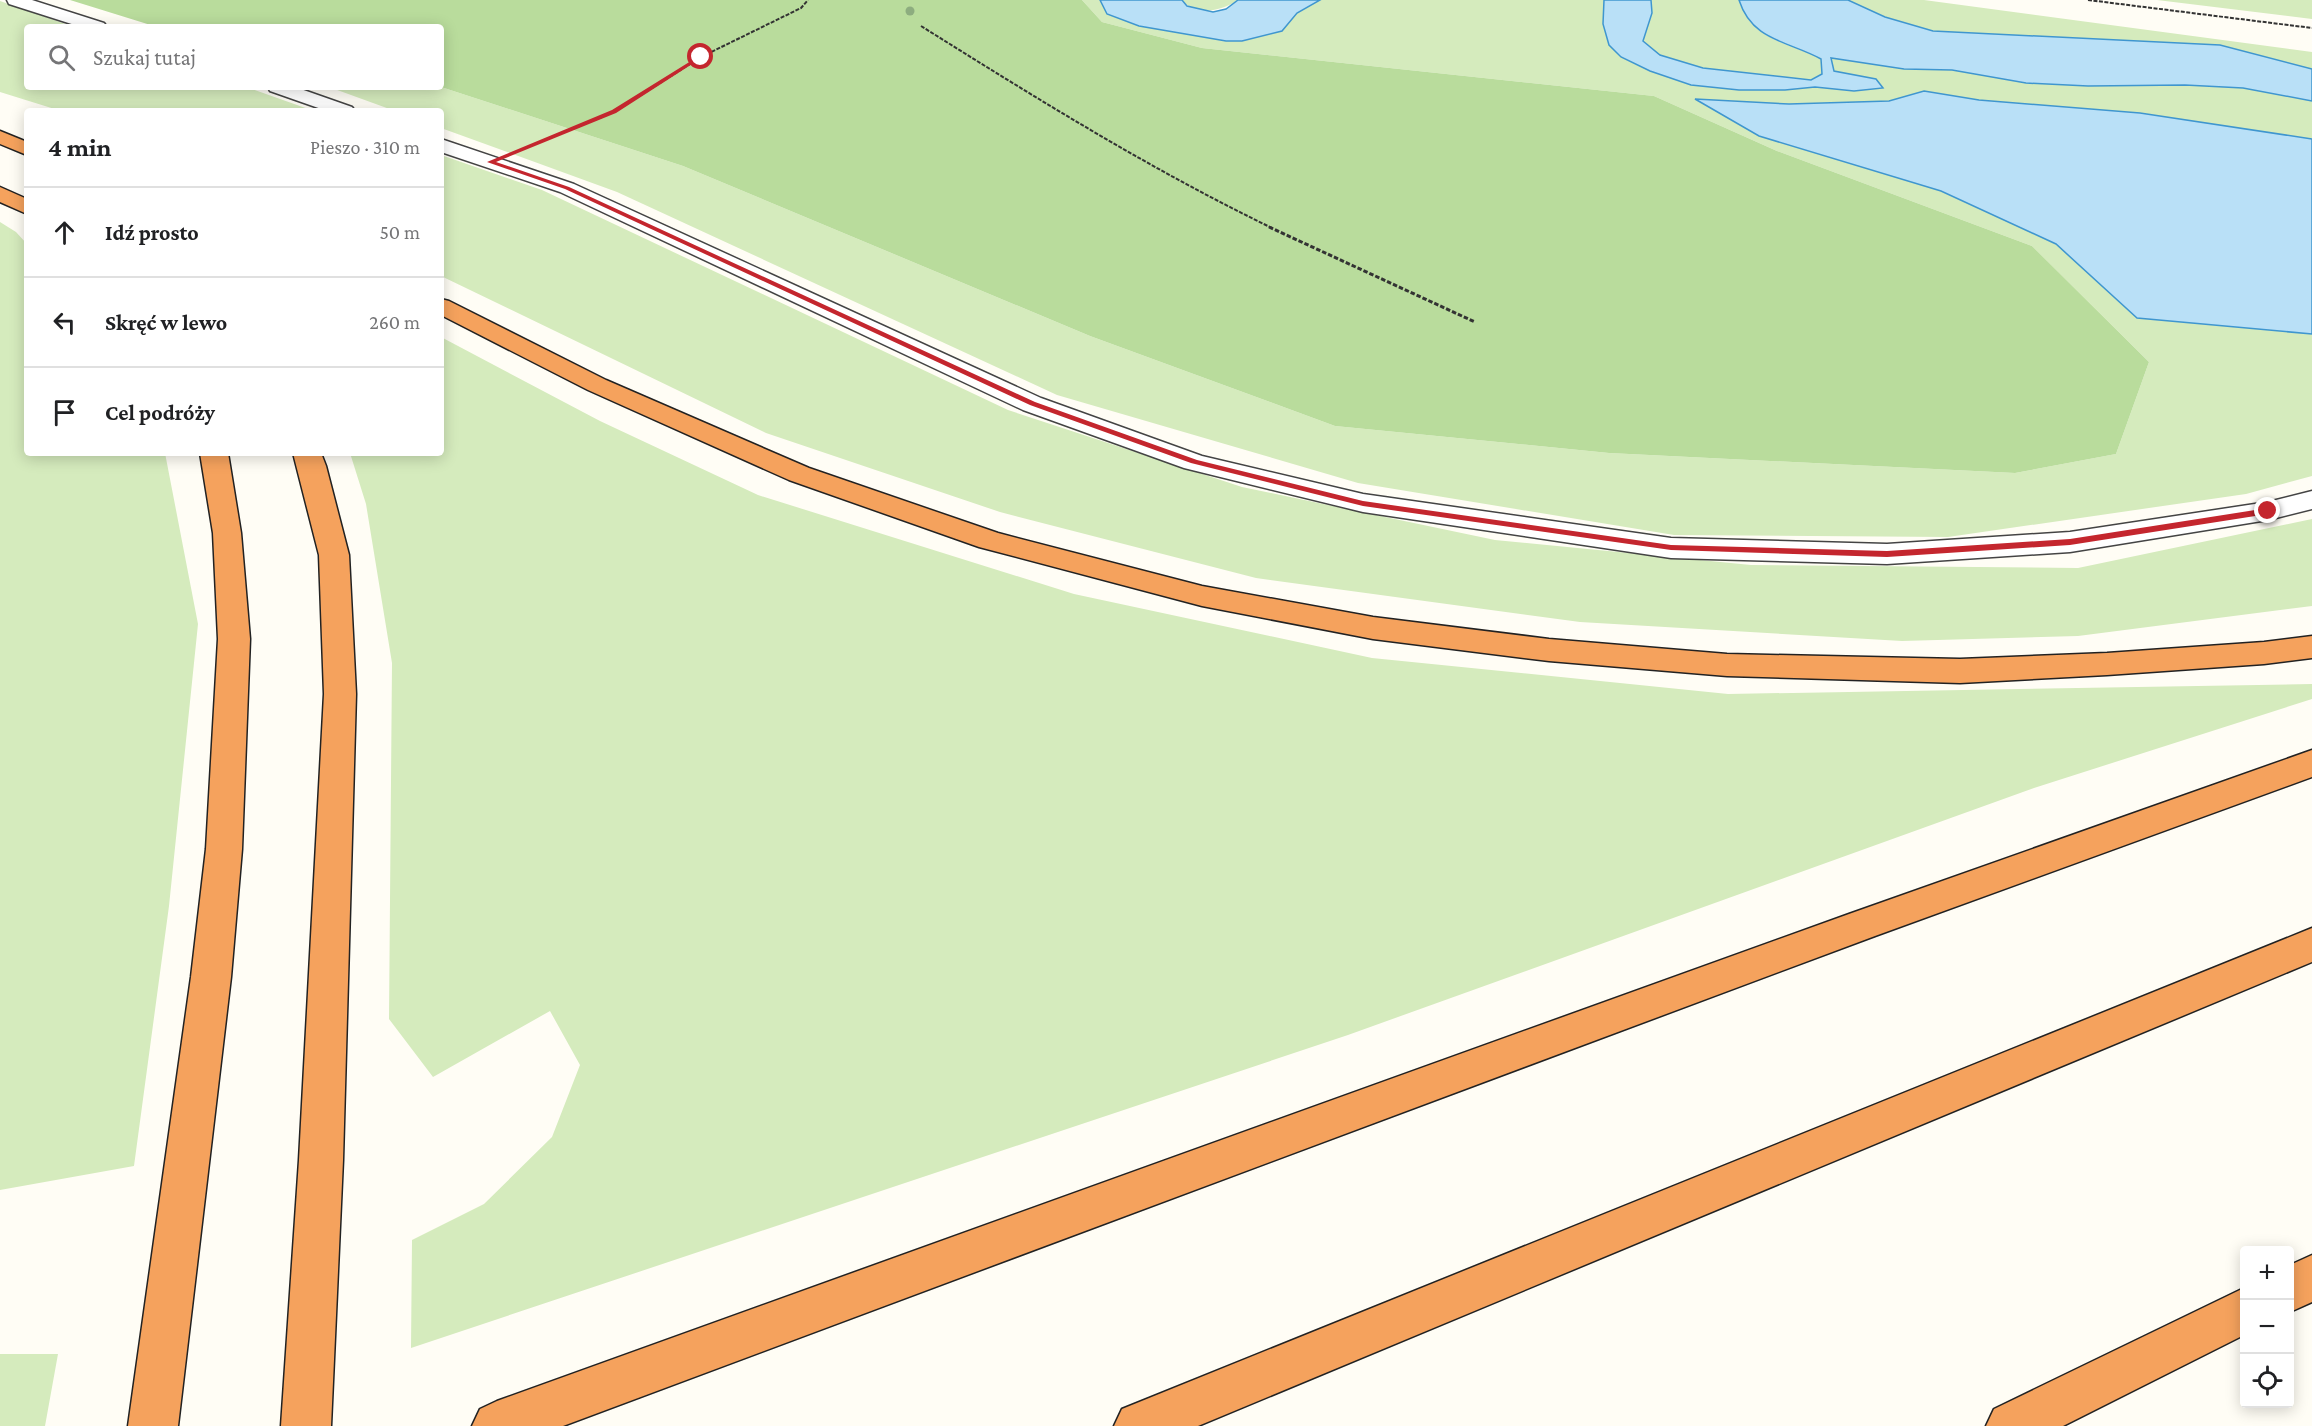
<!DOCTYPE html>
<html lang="pl">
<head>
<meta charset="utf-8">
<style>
	:root { --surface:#fff; --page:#f6f6f6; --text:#202124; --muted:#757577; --line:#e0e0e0 }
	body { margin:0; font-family:"Crimson Pro",serif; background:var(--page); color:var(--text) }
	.controls { position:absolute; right:18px; bottom:18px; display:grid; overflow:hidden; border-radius:6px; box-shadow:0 3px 15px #0003 }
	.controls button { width:54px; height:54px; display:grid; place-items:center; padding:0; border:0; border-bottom:2px solid var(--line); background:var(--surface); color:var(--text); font:30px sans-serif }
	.stop { position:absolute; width:18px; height:18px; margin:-14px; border:4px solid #c4262e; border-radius:50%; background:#fff }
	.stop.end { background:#c4262e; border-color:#fff; box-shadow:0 2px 6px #0008 }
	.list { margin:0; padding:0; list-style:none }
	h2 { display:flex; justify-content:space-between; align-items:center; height:78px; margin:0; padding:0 24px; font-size:26px }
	h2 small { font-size:20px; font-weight:400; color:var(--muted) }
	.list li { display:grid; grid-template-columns:39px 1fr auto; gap:18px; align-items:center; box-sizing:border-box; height:90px; padding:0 24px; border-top:2px solid var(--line) }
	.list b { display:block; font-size:22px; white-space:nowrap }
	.list em { font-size:20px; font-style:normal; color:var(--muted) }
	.icon { flex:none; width:33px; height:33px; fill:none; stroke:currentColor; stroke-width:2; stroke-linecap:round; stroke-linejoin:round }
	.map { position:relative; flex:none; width:2312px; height:1426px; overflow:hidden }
	.search { position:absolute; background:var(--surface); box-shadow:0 3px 15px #0003; left:24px; top:24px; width:420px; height:66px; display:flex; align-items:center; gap:15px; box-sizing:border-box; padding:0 21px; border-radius:6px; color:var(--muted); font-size:22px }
	.panel { position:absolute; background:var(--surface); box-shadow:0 3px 15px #0003; left:24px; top:108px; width:420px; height:348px; border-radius:6px }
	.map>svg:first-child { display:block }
	.green { fill:#d5ebbd }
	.forest { fill:#b9dc9c }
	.water { fill:#b9e0f7; stroke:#3f96cf; stroke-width:1.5 }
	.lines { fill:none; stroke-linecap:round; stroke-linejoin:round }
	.service-casing { stroke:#444; stroke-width:3 }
	.motorway-casing { stroke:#222; stroke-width:3 }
	.path-far1 { stroke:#333; stroke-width:2; stroke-dasharray:4 1.5; stroke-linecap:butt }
	.path { stroke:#333; stroke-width:3; stroke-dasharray:4.5 2; stroke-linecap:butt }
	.service { fill:#fff; fill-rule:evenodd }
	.motorway { fill:#f5a25d; fill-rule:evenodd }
	.tree { fill:#8dad7f }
	.route { fill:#c4262e }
</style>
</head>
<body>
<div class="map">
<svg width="2312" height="1426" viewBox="0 0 2312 1426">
	<rect width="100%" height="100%" fill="#fffdf5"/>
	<path class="green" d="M1082 0H1100L1108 14 1139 26 1226 41H1242L1282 31 1297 12 1320 0H1604L1603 24 1609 45 1650 71 1691 85 1739 90H1785L1815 87 1854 91 1876 79 1833 71 1831 58 1904 69 1952 70 2026 83 2088 86 2185 85 2243 88 2312 101V139L2140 113 1979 100 1924 91 1889 101 1789 104 1696 99 1941 191 2056 244 2137 318 2312 334V476L2246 494 1948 537 1674 535 1358 483 1057 395 617 192 441 128V111H395L329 87H441L683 166 1090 336 1335 426 1609 453 2015 473 2116 454 2149 362 2032 246 1777 151 1654 96 1202 48 1102 22Z
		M1182 0H1238C1222 11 1196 17 1182 0Z
		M1651 0H1739C1752 41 1788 42 1821 59L1822 74 1811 80 1703 68 1660 55 1643 41 1652 13Z
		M1848 0H1924L2312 52V69L2220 45 1933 31 1885 17Z
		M2157 0H2312V19Z
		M0 1 74 27H27V87H246L314 111H61L0 92Z
		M441 155 542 190 1008 410 1242 487 1495 540 1751 565 2078 568 2312 519V606L2078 636 1902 641 1580 622 1256 578 1000 512 766 433 441 276Z
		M0 222 16 232 27 244V453H165L198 624 169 906 134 1166 0 1190Z
		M441 337 600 421 758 495 1074 594 1372 658 1728 694 2312 684V699L2034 788 1348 1035 411 1348 412 1240 484 1204 552 1137 580 1065 550 1011 433 1077 389 1019 392 663 366 504 350 453H441Z
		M0 1354H58L45 1426H0Z"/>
	<path class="forest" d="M70 0H1082L1102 22 1202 48 1654 96 1777 151 2032 246 2149 362 2116 454 2015 473 1609 453 1335 426 1090 336 683 166 441 87V27H257L249 24 243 27H157Z"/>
	<path class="water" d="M1100 0H1182L1187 6 1213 12 1226 9 1238 0H1320L1297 13 1282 31 1242 41H1226L1139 26 1107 14Z
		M1604 0H1651L1652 13 1643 41 1660 55 1703 68 1811 80 1822 74 1821 59C1788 41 1752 41 1739 0H1848L1885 17 1933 31 2220 45 2312 69V101L2243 88 2185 85 2088 86 2026 83 1952 70 1904 69 1831 58 1834 71 1876 79 1883 88 1854 91 1815 87 1785 90H1739L1691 85 1650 71 1621 57 1609 45 1603 24Z
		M1924 91 1979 100 2140 113 2312 139V334L2137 318 2056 244 1941 191 1759 136 1695 99 1789 104 1889 101Z"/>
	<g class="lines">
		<defs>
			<path id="service" d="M7 0H32L104 23 107 27H81L9 4Z
				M268 87H295L352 107 355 111H327L270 91Z
				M441 139 574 184 1041 398 1202 456 1363 494 1671 538 1887 544 2070 532 2268 502 2312 491V509L2268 520 2070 552 1887 564 1671 558 1363 512 1184 468 1023 410 560 192 441 152Z"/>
			<path id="motorway" d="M0 131 27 142V155L0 144Z
				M0 187 27 199V214L0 202Z
				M441 299 449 301 606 380 809 468 998 533 1202 586 1373 617 1549 639 1727 654 1960 659 2107 653 2264 642 2312 636V658L2264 664 2107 675 1960 683 1727 676 1549 661 1373 639 1202 606 979 547 789 480 588 390 441 315Z
				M200 453H228L241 533 250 639 242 849 231 977 178 1426H128L191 977 206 849 218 639 213 533Z
				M293 453H321L326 466 349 555 356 694 343 1160 331 1426H281L299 1160 324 694 319 555Z
				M2312 750V777L1875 936 563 1426H472L480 1409 497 1401 1849 914Z
				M2312 928V962L1198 1426H1114L1122 1409Z
				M2312 1255V1302L2290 1312V1265Z
				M2244 1288V1335L2063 1426H1986L1994 1409Z"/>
		</defs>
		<use href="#service" class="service-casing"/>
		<use href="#motorway" class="motorway-casing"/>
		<path class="path-far1" d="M2088 0 2312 28
			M921 26C1036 98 1150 169 1272 228
			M552 137 614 112 701 57 801 8 808 0"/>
		<path class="path" d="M1269 227 1475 322"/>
		<use href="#service" class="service"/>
		<use href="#motorway" class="motorway"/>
	</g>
	<circle class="tree" cx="910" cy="11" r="4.5"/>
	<path class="route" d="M699 56 703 57 616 113 496 162 569 187 1035 402 1197 460 1363 501 1671 545 1887 551 2070 539 2268 508 2272 511 2268 514 2070 545 1887 557 1671 550 1363 506 1191 463 1030 405 565 189 487 162 612 110Z"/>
</svg>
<div class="controls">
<button>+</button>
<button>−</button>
<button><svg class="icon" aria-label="locate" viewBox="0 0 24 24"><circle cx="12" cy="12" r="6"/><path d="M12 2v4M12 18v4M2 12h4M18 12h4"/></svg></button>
</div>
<div class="stop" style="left:701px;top:57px"></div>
<div class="stop end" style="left:2268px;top:511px"></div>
<div class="search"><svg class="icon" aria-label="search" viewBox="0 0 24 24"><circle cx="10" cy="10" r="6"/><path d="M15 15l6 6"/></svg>Szukaj tutaj</div>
<section class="panel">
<h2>4 min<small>Pieszo · 310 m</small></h2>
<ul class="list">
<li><svg class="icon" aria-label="ahead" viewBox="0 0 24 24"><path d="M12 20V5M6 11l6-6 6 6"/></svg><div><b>Idź prosto</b></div><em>50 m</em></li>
<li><svg class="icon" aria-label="left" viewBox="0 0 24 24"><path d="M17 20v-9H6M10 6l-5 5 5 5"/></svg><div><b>Skręć w lewo</b></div><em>260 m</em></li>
<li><svg class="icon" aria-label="arrive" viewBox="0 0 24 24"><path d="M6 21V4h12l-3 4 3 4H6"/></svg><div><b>Cel podróży</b></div></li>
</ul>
</section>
</div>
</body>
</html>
